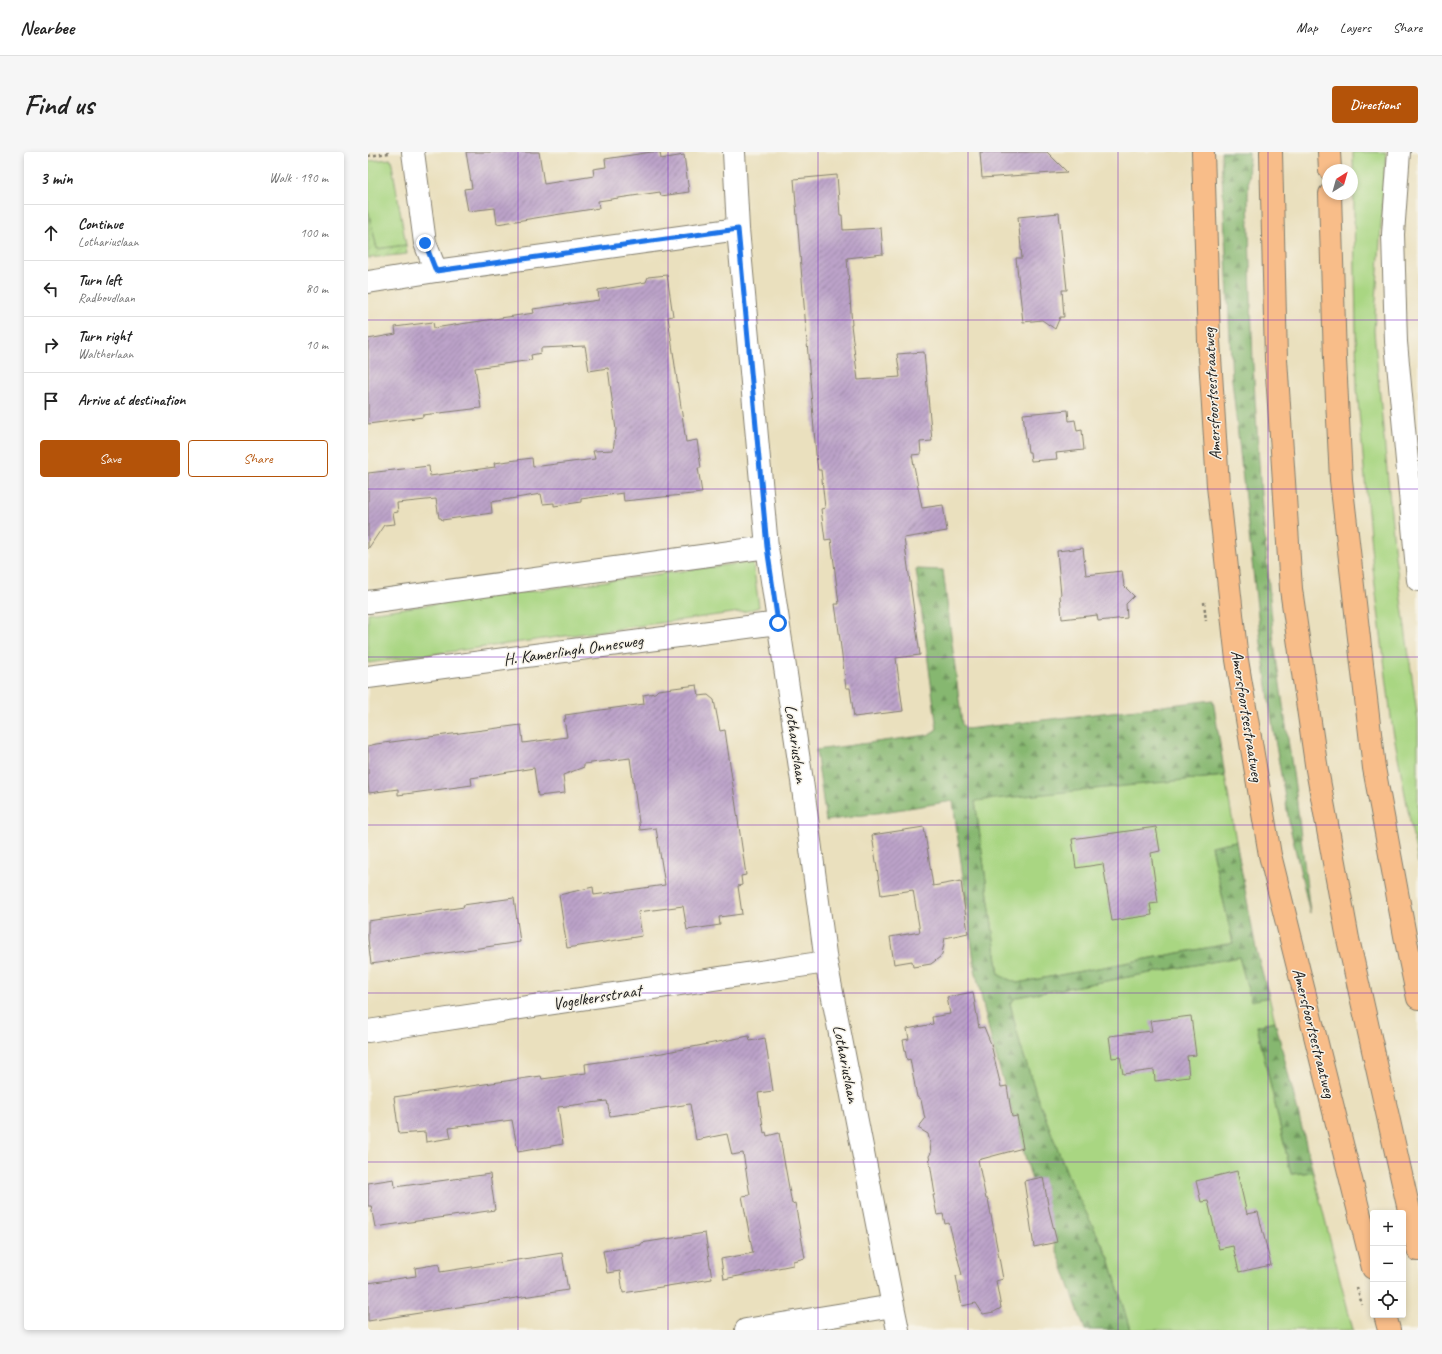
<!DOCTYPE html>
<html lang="en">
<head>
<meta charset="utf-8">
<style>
	:root { --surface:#fff; --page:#f6f6f6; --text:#222; --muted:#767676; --line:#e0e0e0; --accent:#b45309 }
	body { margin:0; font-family:Caveat,sans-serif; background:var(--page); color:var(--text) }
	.controls { position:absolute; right:12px; bottom:12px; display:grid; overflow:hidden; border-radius:4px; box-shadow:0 2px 6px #0003 }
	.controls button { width:36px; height:36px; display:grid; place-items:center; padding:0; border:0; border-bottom:1px solid var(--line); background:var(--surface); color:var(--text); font:20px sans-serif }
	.compass { position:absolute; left:954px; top:12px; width:36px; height:36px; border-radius:50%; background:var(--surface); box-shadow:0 2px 6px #0003; rotate:37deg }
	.stop { position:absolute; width:12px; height:12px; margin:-9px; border:3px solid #1a73e8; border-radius:50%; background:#fff }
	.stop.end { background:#1a73e8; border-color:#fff; box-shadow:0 1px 4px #0008 }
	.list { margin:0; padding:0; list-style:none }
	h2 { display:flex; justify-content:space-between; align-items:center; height:52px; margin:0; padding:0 16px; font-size:17px }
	h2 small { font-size:13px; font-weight:400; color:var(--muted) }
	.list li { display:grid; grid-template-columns:26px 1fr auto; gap:12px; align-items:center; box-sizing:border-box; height:56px; padding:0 16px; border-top:1px solid var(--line) }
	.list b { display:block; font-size:15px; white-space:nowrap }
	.list p { margin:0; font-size:13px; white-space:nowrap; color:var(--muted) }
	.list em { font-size:13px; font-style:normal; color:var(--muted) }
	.actions { display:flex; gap:8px; padding:12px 16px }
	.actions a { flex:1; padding:9px 0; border:1px solid var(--accent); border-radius:4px; text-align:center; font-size:14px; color:var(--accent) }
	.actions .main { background:var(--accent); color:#fff }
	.icon { flex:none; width:22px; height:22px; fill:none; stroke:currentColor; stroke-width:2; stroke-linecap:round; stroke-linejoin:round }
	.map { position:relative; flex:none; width:1050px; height:1178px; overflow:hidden; border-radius:4px }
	header { display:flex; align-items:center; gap:24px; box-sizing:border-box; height:56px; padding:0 20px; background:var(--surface); border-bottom:1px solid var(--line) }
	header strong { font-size:19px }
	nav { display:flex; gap:22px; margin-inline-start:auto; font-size:14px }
	.intro { display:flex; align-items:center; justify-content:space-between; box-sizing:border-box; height:96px; padding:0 24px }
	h1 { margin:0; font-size:28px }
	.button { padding:10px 18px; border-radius:4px; background:var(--accent); color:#fff; font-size:14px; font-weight:700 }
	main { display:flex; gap:24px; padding:0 24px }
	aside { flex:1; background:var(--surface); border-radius:4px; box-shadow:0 2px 6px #0003 }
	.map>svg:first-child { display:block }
	.grass { fill:#a9d682; stroke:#62794f }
	.forest { fill:url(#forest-firs); stroke:#516a46 }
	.garden { fill:url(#garden-furrows); stroke:#62794f }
	.building { fill:url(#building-hatch) }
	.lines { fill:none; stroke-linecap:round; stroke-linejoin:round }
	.street-casing { stroke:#837e6d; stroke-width:24 }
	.primary-casing { stroke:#837e6d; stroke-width:24 }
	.highway-casing { stroke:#837e6d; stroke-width:24 }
	.path { stroke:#837e6d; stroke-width:2.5; stroke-dasharray:3 3; stroke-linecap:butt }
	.street { stroke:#fff; stroke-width:22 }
	.primary { stroke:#f8bd89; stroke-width:22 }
	.highway { stroke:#f8bd89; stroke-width:22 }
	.route { stroke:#1a73e8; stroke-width:5 }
	.grid { fill:none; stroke:#7b2cbf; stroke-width:1; stroke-opacity:0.55 }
	.labels { text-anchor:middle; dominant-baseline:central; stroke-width:3; stroke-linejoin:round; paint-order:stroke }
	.street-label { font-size:17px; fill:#1c1c1c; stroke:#f7f3e8 }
</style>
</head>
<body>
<header>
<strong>Nearbee</strong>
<nav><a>Map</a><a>Layers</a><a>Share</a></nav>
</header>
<div class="intro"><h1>Find us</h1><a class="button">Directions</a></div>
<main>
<aside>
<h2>3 min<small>Walk · 190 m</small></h2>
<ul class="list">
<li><svg class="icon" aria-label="ahead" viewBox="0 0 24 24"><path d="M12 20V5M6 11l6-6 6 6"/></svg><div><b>Continue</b><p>Lothariuslaan</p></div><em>100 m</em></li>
<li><svg class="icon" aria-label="left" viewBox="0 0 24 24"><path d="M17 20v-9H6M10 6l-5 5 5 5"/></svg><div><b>Turn left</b><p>Radboudlaan</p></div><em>80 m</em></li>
<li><svg class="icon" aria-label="right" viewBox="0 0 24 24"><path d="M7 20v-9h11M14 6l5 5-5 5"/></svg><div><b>Turn right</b><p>Waltherlaan</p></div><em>10 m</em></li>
<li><svg class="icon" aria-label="arrive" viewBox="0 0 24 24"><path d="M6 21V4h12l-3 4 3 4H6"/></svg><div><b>Arrive at destination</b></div></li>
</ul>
<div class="actions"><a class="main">Save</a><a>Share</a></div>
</aside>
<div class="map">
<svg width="1050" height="1178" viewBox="0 0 1050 1178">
	<defs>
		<pattern id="forest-firs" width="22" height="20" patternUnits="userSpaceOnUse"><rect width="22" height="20" fill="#86b770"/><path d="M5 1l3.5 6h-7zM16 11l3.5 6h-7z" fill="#6d945b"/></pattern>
		<pattern id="garden-furrows" width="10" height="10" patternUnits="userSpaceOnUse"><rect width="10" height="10" fill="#a9d682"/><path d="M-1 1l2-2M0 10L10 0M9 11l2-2" fill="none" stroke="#91b770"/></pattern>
		<pattern id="building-hatch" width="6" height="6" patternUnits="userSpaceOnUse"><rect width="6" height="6" fill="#bca3c9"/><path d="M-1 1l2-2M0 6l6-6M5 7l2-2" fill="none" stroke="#9884a2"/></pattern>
	</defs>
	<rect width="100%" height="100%" fill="#f7f3e8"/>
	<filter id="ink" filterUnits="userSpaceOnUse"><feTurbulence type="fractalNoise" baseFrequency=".025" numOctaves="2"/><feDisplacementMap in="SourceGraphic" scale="8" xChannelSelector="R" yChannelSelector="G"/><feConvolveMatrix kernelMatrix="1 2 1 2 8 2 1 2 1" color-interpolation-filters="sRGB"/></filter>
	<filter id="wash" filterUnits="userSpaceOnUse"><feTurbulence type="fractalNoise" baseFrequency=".012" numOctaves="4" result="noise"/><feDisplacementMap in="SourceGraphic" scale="16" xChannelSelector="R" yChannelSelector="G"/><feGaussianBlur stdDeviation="0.9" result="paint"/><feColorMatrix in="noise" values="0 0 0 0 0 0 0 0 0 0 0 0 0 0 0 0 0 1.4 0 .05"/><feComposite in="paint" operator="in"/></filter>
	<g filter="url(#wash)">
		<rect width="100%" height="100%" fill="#eae0be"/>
		<path class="grass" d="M985 0H1018L1006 179 1027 404 1050 568V711L1024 573 1005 417 989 237Z
			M23 7 38 93 9 97 0 58V9Z
			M381 410 385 411 391 455 379 459 0 511V461Z
			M857 624 868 689 843 694 865 791 649 831 631 824 607 648Z
			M871 805 883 848 901 845 907 869 889 874 923 1022 945 1020 985 1178H762L741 1106 702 1029 669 944 652 892 642 851 649 845Z"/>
		<path class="forest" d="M853 0H881L880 44 885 213 893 343 906 491 928 642 942 761 922 675 905 576 893 491 864 228Z
			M548 417 575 418 594 572 599 577 845 548 857 624 607 649 631 823 649 831 865 791 843 694 868 689 888 797 901 845 883 849 871 805 649 845 642 851 652 892 669 944 702 1029 741 1106 762 1178H717L664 1028 624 891 607 817 585 649 458 669 448 598 560 583 569 577Z
			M907 869 945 1020 923 1022 889 874Z"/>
		<path class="garden" d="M0 58 9 97 38 93 39 102 0 106Z"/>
		<g id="blocks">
			<path class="building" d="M98 0H171L176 32 226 24 225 17 238 15 237 7 284 0H292L293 7 316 3 321 40 293 44 292 40 230 49 231 56 129 72 127 56 100 59 96 37 104 36Z
				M612 0H679L699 20 614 26Z
				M469 23 472 63H474L475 78 513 76 515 102 479 106 484 173H483L490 228 532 225 529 202 556 200 564 289 552 290 553 302 544 303 554 356 575 353 579 379 536 386 552 503 528 506 535 559 486 565 482 536H478L471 480 467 452H471L463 387 457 388 453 357 457 356 453 318H450L448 303 426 27Z
				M691 61 699 138H694L696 165H692L687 177 674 168 655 170 648 106H654L650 65Z
				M299 123 305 164 300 165 318 290 329 288 333 316H330L334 341 256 349 255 341 213 347V350L186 354V351L175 352 173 342 123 350 124 361 74 368 73 366H71L68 347 29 351 30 360 25 361 27 372 16 373 0 397V321L61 314 62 324 127 315 126 311 164 306 165 315 227 307 225 299 245 298 248 278 240 216 221 219 217 194 173 196V201L163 203 164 208 107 216 113 256 55 263V265L0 272V187L28 182 27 175 65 170 66 176 166 161 165 157 231 148 230 138 278 130 280 125Z
				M700 258 701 269 707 268 709 279 714 278 716 298 688 301 689 307 663 309 662 300H660L655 262Z
				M715 396 718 423 754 419 756 434 766 444 758 452 759 466 730 469 729 463 694 467 692 443H693L689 399Z
				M329 533 331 544 340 543 346 548 352 579 357 578 378 723 373 724 374 733 370 734 374 762 351 765 352 773 319 778 315 754 270 760 274 784 199 796 191 743 225 735 226 743 297 733 288 676 272 678 262 606 216 612V615L195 623 197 641 170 644 166 616 103 626 104 633 30 643V637L1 641 0 630V594L8 592 153 573 155 591 199 585 196 567H198L197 563 276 552 275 543 287 541 290 538Z
				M556 675 565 734 593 729 600 781 577 786 574 802 572 805 563 812 545 815 544 809 526 812 522 785 552 780 545 738 513 743 504 683Z
				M788 675 792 699 783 701 790 751 782 752 784 763 744 769 735 712 708 716 704 687Z
				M146 746 152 790 3 812 0 787V769L96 755 95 753Z
				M605 840 611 876 616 875 623 892 633 935 639 934 644 965 649 964 655 996 610 1008 618 1047H620L635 1127 628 1129 633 1156 626 1160 615 1162 608 1151 594 1154 588 1124 594 1123 581 1071 577 1072 575 1062 569 1063 565 1043H567L561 1004 563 1001 562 991 560 982 550 976 557 967 553 948 549 945 542 907 539 908 535 888 541 887 539 877 565 872 564 865 582 862 579 845Z
				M823 864 828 903 819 904 821 925 787 929 786 918 755 922 752 905 744 906 741 884 784 879 782 869Z
				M381 884 382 889 397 886 405 939 390 941 396 981 398 980 399 984 411 981 424 1052 427 1051 437 1106 425 1109V1113L356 1127 353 1107 385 1101 374 1044 382 1043 375 1001 364 1003 359 982 328 988 322 952 242 964 239 949 190 955 195 992 150 1000 144 968 81 976 83 986 58 990 57 980 31 982 26 945 173 924 174 927 218 921 217 912 294 901Z
				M869 1019 879 1062 890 1060 903 1113 871 1120 865 1094 851 1097 840 1049 833 1050 828 1029Z
				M122 1022 127 1058 7 1075 3 1054H0V1031L26 1027 27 1035Z
				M675 1025 681 1058 689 1090 666 1095 656 1029Z
				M337 1081 344 1127 255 1141 252 1119 239 1121 235 1099 273 1093V1091Z
				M194 1101 200 1138 0 1169V1131L48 1124 47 1116 71 1112 72 1120Z"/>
		</g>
	</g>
	<g filter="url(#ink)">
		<use href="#blocks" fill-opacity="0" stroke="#837e6d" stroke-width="1"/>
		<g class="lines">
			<defs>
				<path id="street" d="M45 0 57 91 68 119
					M366 0 370 77 399 395 434 629 458 810 525 1154 530 1178
					M1031 0 1025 82 1028 190 1050 428
					M0 130 68 119 370 77
					M0 450 399 395
					M0 525 410 471
					M0 879 458 810
					M378 1178 525 1154"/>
				<path id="primary" d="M835 0 841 189 850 334 869 508 902 703 1005 1116
					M1017 1163 1021 1178"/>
				<path id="highway" d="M903 0 908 207 923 437 948 612 980 787 1050 1098
					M961 0 962 18
					M962 42 967 207 973 328 985 434 1006 616 1038 789 1050 846"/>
			</defs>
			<use href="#street" class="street-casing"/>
			<use href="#primary" class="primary-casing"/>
			<use href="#highway" class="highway-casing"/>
			<path class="path" d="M0 4 21 1
				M836 450 838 469
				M989 1135 994 1153"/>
			<use href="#street" class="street"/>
			<use href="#primary" class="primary"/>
			<use href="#highway" class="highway"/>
		</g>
	</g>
	<g class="lines" filter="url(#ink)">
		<path class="route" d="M57 91 68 119 370 77 399 395 410 471"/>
	</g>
	<path class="grid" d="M150 0V1178M300 0V1178M450 0V1178M600 0V1178M750 0V1178M900 0V1178M0 168H1050M0 337H1050M0 505H1050M0 673H1050M0 841H1050M0 1010H1050"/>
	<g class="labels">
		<g class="street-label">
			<text transform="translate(844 242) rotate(-93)">Amersfoortsestraatweg</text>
			<text transform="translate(205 498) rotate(-8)">H. Kamerlingh Onnesweg</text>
			<text transform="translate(879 564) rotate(81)">Amersfoortsestraatweg</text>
			<text transform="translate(428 592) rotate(82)">Lothariuslaan</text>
			<text transform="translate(229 845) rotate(-9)">Vogelkersstraat</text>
			<text transform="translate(946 881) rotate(76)">Amersfoortsestraatweg</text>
			<text transform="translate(478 912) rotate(79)">Lothariuslaan</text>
		</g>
	</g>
</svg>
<div class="controls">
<button>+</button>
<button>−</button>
<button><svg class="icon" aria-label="locate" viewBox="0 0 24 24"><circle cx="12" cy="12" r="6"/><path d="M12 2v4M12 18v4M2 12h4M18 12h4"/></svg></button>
</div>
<svg class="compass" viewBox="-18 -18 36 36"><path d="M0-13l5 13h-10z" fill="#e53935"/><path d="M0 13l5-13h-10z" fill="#767676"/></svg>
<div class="stop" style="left:410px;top:471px"></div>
<div class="stop end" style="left:57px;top:91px"></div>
</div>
</main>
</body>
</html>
